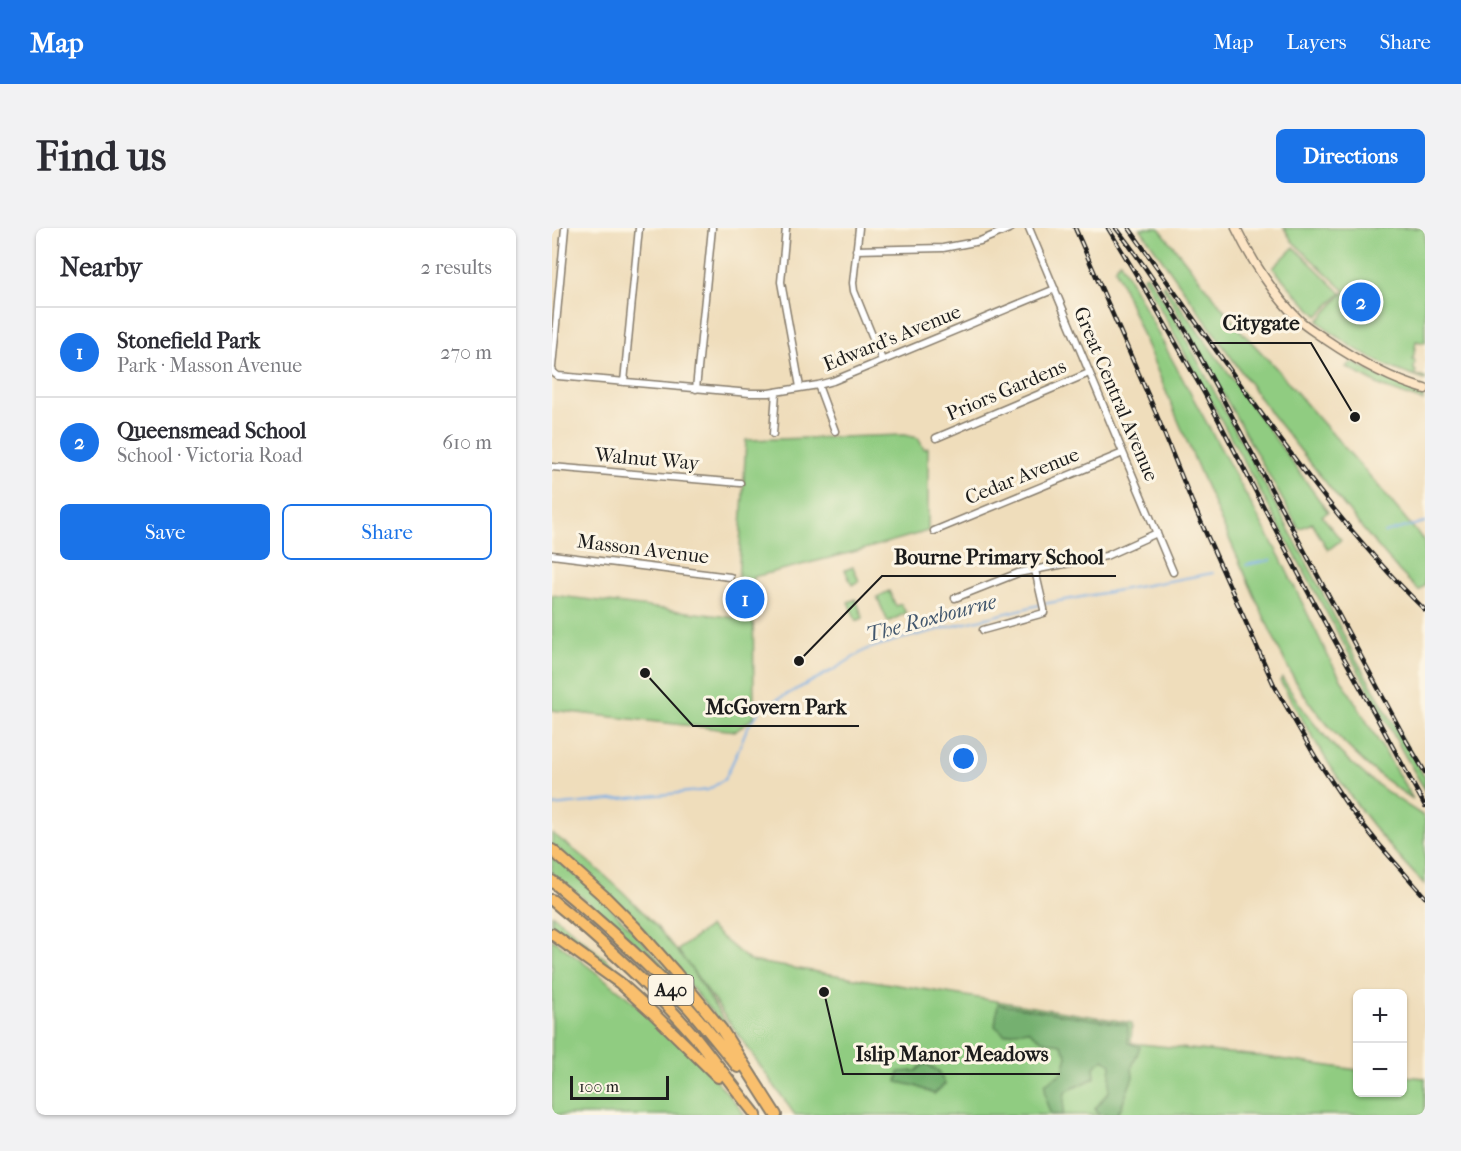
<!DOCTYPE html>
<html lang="en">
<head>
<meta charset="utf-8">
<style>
	:root { --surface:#fff; --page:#f2f2f3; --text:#2b2b33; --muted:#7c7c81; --line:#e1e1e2; --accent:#1a73e8 }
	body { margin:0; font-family:"IM FELL French Canon",serif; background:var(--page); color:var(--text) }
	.controls { position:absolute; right:18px; bottom:18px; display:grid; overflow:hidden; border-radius:9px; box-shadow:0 2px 4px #0004 }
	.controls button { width:54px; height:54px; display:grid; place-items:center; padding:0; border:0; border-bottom:2px solid var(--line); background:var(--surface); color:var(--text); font:30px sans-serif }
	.scale { position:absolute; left:18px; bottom:15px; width:99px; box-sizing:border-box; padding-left:6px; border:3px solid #1c1c1c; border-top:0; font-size:16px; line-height:21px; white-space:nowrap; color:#1c1c1c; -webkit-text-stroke:4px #fcf5e5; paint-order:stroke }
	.you { position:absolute; left:412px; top:531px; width:21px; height:21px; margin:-15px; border:4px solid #fff; border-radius:50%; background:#1a73e8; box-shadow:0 0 0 9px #1a73e833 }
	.badge { display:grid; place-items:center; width:39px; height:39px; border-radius:50%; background:var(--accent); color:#fff; font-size:20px; font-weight:700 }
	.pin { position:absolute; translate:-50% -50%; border:3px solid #fff; box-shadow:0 2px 6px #0006 }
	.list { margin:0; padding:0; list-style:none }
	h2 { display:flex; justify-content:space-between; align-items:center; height:78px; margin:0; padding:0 24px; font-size:26px }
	h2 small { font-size:20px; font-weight:400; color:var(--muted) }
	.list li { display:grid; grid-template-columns:39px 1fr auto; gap:18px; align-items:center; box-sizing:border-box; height:90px; padding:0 24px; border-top:2px solid var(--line) }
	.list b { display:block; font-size:22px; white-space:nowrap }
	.list p { margin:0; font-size:20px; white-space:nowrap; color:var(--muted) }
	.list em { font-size:20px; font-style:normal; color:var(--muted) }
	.actions { display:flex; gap:12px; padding:18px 24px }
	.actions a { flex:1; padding:14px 0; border:2px solid var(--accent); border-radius:9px; text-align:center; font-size:21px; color:var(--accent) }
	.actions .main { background:var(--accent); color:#fff }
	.map { position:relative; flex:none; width:873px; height:887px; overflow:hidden; border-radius:9px }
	header { display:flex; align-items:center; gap:36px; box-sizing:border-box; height:84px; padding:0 30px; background:var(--accent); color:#fff }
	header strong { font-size:28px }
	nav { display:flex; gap:33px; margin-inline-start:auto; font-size:21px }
	.intro { display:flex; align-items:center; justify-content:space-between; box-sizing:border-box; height:144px; padding:0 36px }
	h1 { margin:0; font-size:42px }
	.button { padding:15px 27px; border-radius:9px; background:var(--accent); color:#fff; font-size:21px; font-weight:700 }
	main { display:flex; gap:36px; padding:0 36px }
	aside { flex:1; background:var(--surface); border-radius:9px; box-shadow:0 2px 4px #0004 }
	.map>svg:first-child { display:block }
	.green { fill:#90cc81; stroke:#56744e; stroke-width:1.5 }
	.forest { fill:#74b06f; stroke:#486646; stroke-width:1.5 }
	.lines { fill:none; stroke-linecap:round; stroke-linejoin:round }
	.stream { stroke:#78aee6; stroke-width:2 }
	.street-casing { stroke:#867c6c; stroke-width:9 }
	.secondary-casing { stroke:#867c6c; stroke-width:11 }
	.highway-casing { stroke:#867c6c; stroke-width:14 }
	.street { stroke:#fff; stroke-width:6 }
	.secondary { stroke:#fde5c5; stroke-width:8 }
	.highway { stroke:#f9bf6d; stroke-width:10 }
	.rail-casing { stroke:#1c1c1c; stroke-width:4.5 }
	.rail { stroke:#fcf5e5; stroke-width:2; stroke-dasharray:7; stroke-linecap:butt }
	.labels { text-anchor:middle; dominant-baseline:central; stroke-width:6; stroke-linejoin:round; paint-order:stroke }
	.shield { fill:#fcf5e5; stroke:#5f5d58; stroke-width:1.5 }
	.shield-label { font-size:18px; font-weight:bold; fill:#1c1c1c }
	.street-label { font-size:20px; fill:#1c1c1c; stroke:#fcf5e5 }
	.water-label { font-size:21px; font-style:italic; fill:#41566d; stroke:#fcf5e5 }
	.leader { fill:none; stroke:#1c1c1c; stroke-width:2 }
	.callout-dot { fill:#1c1c1c; stroke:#fcf5e5; stroke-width:2 }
	.callout-label { font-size:21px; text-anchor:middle; font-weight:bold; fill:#1c1c1c; stroke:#fcf5e5; stroke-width:6; stroke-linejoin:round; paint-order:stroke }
</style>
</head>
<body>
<header>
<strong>Map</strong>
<nav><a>Map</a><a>Layers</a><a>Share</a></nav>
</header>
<div class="intro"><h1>Find us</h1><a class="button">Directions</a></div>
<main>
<aside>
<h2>Nearby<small>2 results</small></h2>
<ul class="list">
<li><span class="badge">1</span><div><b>Stonefield Park</b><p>Park · Masson Avenue</p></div><em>270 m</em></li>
<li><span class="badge">2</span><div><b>Queensmead School</b><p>School · Victoria Road</p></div><em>610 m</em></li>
</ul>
<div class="actions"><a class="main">Save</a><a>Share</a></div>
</aside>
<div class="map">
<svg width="873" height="887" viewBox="0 0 873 887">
	<rect width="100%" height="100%" fill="#fcf5e5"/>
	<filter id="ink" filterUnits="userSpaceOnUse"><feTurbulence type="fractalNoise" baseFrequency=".0167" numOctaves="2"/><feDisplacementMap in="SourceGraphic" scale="12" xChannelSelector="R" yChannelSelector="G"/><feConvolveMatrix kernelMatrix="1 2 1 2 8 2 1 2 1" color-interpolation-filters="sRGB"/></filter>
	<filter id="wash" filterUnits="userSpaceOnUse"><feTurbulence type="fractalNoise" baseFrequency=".008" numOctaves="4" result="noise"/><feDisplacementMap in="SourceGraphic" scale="24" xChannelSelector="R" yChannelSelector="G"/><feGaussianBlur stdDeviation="1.35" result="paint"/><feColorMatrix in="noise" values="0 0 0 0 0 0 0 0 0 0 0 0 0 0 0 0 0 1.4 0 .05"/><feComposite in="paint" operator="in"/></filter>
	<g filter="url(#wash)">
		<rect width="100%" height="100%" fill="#efddbb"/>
		<path class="green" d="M588 0H607L688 102 725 141 756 178 823 254 873 314V357L867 363 847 343 810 300 717 183Z
			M732 0H873V115L864 113 861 132 863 133 862 142 864 143 863 147 873 150V152C834 140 796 120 766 93L793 63 740 13Z
			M742 19 789 65 766 88 744 66 721 40Z
			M568 33 616 124 728 329 779 434 861 571C819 545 782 508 753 468 739 449 729 425 719 404 701 365 684 326 667 288 631 206 597 123 563 40Z
			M595 47 616 79 635 113 756 337 804 431 873 550V562L853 528 591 49Z
			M612 56 776 284 770 288 789 312 776 322 760 295 747 301 610 57Z
			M798 135H803L830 150 868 164 871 168V173L831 159 794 139Z
			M352 207 366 210 372 221 376 220V303L309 322 201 349 202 489 184 503 0 482V367L184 390 194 212Z
			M301 339 307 353 300 357 293 342Z
			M337 363 344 378 349 376 354 385 336 394 325 369Z
			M304 371 311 390 304 393 296 374Z
			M730 450C741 466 752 484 765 499 795 536 830 562 870 587L873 592V657C844 627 816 594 793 560 769 526 749 489 728 453Z
			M0 605C34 630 65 657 94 687 108 701 120 718 133 733L126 722 157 699 198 733 580 795 579 815 706 828 805 842 806 864H850L851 848 873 850V887H243L134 733 175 797 174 801 83 692 35 646 0 616Z
			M0 626 46 667 83 705 122 749 118 751C82 712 42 678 0 645Z
			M0 686 98 769 94 773 37 727 0 700Z
			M0 711C70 763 140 817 193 887H0Z"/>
		<path class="forest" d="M446 776 576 797V815L588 819 580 839 581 849 569 880 563 887H547L543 881 557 863 559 836 552 831 542 839 543 850 513 864 511 887H499L494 873 493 856 511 844 515 828 509 816 491 813 476 802 452 806 443 798Z
			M373 835 386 843 393 856 382 866 364 858 345 854 347 844 364 843Z"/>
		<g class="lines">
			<path class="stream" d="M832 305 873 294
				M694 337 719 332
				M0 578 156 562 173 551 185 525 195 500 211 479 281 442 315 421 345 412 491 376 661 345"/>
		</g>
	</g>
	<g filter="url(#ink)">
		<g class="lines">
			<defs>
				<path id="street" d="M234 0 229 54 248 159
					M307 0 301 55 302 63 330 132
					M477 0 621 344
					M304 22 391 20 428 13 459 0
					M0 139 13 0
					M0 141 2 145 6 148 198 165H217L266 157 281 153 503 61
					M72 154 87 0
					M266 157 283 203
					M144 161 160 0
					M221 206 224 164
					M384 210 537 145
					M0 239 188 255
					M382 303 571 225
					M0 327 178 349
					M403 370 466 345 554 328 605 305
					M431 402 492 385V381L483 342"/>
				<path id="secondary" d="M684 0C699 32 722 67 747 92 754 99 765 105 773 111 804 132 837 151 873 161"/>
				<path id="highway" d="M0 622 54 670 84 700 123 744 170 802 224 887
					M0 653C47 692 94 733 136 779 153 798 169 819 186 839
					M0 672C51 714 102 761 145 811 165 836 184 862 204 887
					M0 706 68 755 101 785 166 849"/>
			</defs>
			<use href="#street" class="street-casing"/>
			<use href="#secondary" class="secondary-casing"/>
			<use href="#highway" class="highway-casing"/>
			<use href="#street" class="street"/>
			<use href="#secondary" class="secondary"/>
			<use href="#highway" class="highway"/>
			<defs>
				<path id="rail" d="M523 0 603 183 640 274 722 457 764 530 796 578 825 614 873 669
					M556 0 596 66 655 170 755 362 873 578
					M564 0C591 34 614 71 637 108L855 514 873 544
					M577 0C612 50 648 99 683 149 741 230 801 312 873 382"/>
			</defs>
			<use href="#rail" class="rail-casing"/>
			<use href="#rail" class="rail"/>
		</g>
	</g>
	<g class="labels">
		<rect class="shield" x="96.5" y="747" width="45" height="30" rx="4.5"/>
		<g class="shield-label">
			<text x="119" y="762">A40</text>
		</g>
		<g class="street-label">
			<text transform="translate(340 110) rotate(-22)">Edward's Avenue</text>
			<text transform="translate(454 162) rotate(-23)">Priors Gardens</text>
			<text transform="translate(564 166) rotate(67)">Great Central Avenue</text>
			<text transform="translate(95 231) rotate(5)">Walnut Way</text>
			<text transform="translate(470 248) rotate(-22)">Cedar Avenue</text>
			<text transform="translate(91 321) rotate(7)">Masson Avenue</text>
		</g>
		<g class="water-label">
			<text transform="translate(379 390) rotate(-15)">The Roxbourne</text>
		</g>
	</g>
	<path class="leader" d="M803 189L759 115H658M247 433L330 348H564M93 445L141 498H307M272 764L291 846H508"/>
	<g class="callout-dot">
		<circle cx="803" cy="189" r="6"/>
		<circle cx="247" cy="433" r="6"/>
		<circle cx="93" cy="445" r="6"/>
		<circle cx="272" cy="764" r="6"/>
	</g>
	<g class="callout-label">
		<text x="709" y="102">Citygate</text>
		<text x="447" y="336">Bourne Primary School</text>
		<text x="224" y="486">McGovern Park</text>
		<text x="400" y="833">Islip Manor Meadows</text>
	</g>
</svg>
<div class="controls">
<button>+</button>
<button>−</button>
</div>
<div class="scale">100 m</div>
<div class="you"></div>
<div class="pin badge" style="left:193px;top:371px">1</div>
<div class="pin badge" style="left:809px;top:74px">2</div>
</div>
</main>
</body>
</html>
